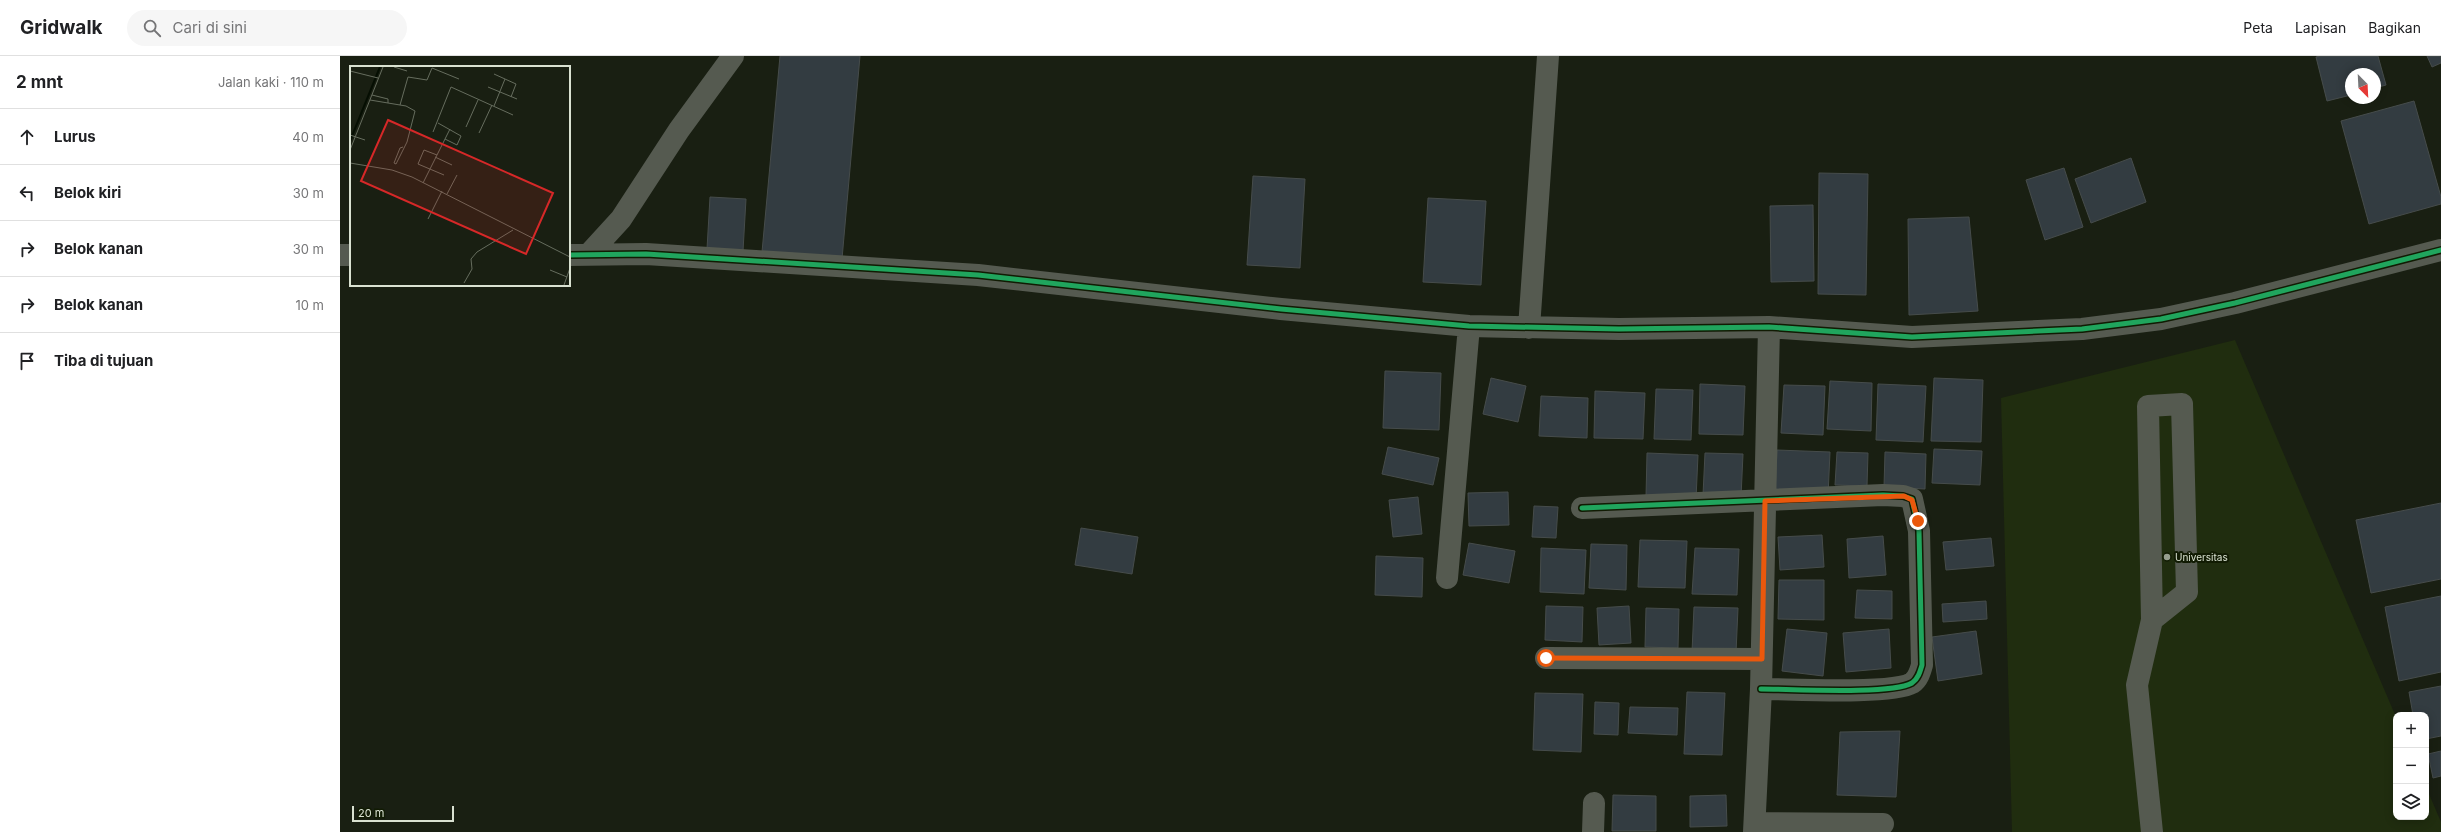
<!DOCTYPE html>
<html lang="id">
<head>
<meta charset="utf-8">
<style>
	:root { --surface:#fff; --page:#f6f6f6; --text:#202124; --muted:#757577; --line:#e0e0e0 }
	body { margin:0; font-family:Inter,sans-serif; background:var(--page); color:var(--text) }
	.controls { position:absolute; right:12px; bottom:12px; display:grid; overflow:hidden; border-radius:8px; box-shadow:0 2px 10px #0003 }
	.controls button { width:36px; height:36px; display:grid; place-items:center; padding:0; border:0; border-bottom:1px solid var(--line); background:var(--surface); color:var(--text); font:20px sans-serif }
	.compass { position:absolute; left:2005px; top:12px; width:36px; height:36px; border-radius:50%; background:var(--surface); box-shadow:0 2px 10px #0003; rotate:156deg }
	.scale { position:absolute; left:12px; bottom:10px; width:102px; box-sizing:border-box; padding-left:4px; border:2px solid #d9e1d1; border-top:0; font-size:11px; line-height:14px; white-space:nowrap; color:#d9e1d1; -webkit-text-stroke:3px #111b03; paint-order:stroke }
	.stop { position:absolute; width:12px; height:12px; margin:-9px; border:3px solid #ea580c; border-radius:50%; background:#fff }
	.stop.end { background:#ea580c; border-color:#fff; box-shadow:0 1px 4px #0008 }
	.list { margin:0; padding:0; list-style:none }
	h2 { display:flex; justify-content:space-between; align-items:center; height:52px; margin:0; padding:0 16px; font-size:17px }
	h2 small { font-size:13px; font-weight:400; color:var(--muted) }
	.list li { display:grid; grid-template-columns:26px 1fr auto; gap:12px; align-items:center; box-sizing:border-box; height:56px; padding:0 16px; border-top:1px solid var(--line) }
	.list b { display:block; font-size:15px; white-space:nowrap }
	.list em { font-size:13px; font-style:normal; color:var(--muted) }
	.icon { flex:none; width:22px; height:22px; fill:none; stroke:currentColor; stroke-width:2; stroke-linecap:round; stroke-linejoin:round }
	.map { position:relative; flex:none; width:2101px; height:776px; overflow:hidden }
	header { display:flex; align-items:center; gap:24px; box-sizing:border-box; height:56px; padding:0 20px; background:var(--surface); border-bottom:1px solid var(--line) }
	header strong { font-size:19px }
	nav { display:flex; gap:22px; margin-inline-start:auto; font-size:14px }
	.search { width:280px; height:36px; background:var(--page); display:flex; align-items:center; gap:10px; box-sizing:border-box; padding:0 14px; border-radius:22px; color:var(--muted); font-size:15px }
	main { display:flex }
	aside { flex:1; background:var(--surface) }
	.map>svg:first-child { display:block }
	.built { fill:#202d0f }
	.building { fill:#333c41; stroke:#464c4b }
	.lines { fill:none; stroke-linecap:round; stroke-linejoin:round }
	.minor { stroke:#555a50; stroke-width:22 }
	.cycleway-casing { stroke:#111b03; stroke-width:8 }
	.cycleway { stroke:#20a55d; stroke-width:5 }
	.route { stroke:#ea580c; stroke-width:5 }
	.poi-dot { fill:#969d8e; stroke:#111b03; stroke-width:1.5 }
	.labels { text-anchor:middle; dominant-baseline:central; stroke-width:4; stroke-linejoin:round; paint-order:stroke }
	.poi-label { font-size:10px; fill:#d9e1d1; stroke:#111b03; text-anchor:start }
	.inset-river { fill:none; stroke:#050e02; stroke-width:2 }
	.inset-road { fill:none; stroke:#666d5e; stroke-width:1 }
	.view { fill:#d62828; fill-opacity:0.15; stroke:#d62828; stroke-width:2 }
	.inset-edge { fill:none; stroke:#d9e1d1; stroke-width:2 }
</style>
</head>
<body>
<header>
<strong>Gridwalk</strong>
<div class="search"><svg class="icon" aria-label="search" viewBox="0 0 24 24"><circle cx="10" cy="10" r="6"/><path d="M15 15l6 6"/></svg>Cari di sini</div>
<nav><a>Peta</a><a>Lapisan</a><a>Bagikan</a></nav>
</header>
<main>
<aside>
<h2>2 mnt<small>Jalan kaki · 110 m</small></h2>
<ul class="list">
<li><svg class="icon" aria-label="ahead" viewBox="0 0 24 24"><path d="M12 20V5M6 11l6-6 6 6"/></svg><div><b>Lurus</b></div><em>40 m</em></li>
<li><svg class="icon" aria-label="left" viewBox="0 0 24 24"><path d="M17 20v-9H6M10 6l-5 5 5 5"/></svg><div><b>Belok kiri</b></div><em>30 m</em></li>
<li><svg class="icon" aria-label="right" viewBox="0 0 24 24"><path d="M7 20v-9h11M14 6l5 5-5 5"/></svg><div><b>Belok kanan</b></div><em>30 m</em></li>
<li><svg class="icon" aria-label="right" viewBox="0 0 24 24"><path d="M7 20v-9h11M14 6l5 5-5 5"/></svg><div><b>Belok kanan</b></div><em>10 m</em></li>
<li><svg class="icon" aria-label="arrive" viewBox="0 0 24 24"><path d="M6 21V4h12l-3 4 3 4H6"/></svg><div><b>Tiba di tujuan</b></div></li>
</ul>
</aside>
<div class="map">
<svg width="2101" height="776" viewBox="0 0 2101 776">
	<rect width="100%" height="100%" fill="#191f12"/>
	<path class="built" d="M1895 284 2056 661V761H2086V731L2101 766V776H1672L1661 342Z"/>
	<path class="building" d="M440 0H520L502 203 422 196Z
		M1980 0H2038L2046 29 2035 32V18H2011V39L1987 45 1976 1Z
		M2087 0H2101V7L2092 11Z
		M2074 45 2101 141V148L2029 168 2001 65Z
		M1791 102 1806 146 1751 167 1735 123Z
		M1724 112 1743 171 1705 184 1686 124Z
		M1479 117 1528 118 1526 239 1478 238Z
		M913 120 965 123 960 212 907 209Z
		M370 141 406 143 403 195 367 193Z
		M1088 142 1146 145 1141 229 1083 226Z
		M1473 149 1474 225 1431 226 1430 150Z
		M1629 161 1638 255 1569 259 1568 163Z
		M1045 315 1101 317 1099 374 1043 372Z
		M1151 322 1186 330 1178 366 1143 358Z
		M1594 322 1643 324 1641 386 1591 385Z
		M1490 325 1532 327 1531 375 1487 373Z
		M1360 328 1405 330 1403 379 1359 378Z
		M1538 328 1586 330 1583 386 1536 384Z
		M1444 329 1485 330 1483 379 1441 377Z
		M1316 333 1353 334 1351 384 1314 383Z
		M1255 335 1305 337 1303 383 1254 382Z
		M1201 340 1248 342 1247 382 1199 380Z
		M1048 391 1099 402 1093 429 1042 418Z
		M1594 393 1642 395 1640 429 1592 427Z
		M1437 394 1490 396 1488 440 1435 439Z
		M1497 396 1528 397 1527 430 1495 429Z
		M1545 396 1586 398 1585 433 1544 431Z
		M1307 397 1358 399 1356 443 1306 441Z
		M1365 397 1403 398 1401 441 1363 439Z
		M1168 436 1169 469 1129 470 1128 437Z
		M1078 441 1082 478 1053 481 1049 444Z
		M2101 447V523L2031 537 2016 464Z
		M1194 450 1218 451 1216 482 1192 481Z
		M741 472 798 481 792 518 735 509Z
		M1482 479 1484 511 1440 514 1438 481Z
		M1543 480 1546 519 1509 522 1507 483Z
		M1651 482 1654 510 1606 514 1603 486Z
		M1300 484 1347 485 1345 532 1298 531Z
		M1129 487 1175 495 1169 527 1123 519Z
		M1251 488 1287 489 1286 534 1249 532Z
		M1201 492 1246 494 1244 538 1200 536Z
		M1355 492 1399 493 1397 539 1352 538Z
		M1036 500 1083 502 1082 541 1035 539Z
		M1439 524H1484V564L1438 563Z
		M1517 534 1552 535V563L1515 562Z
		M2101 540V616L2059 625 2045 551Z
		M1646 545 1647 563 1603 566 1602 548Z
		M1206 550 1243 551 1242 586 1205 584Z
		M1289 550 1291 587 1259 589 1257 552Z
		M1354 551 1398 552 1396 597 1352 596Z
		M1306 552 1339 553 1338 592 1305 591Z
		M1447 573 1487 577 1483 620 1442 615Z
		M1549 573 1551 612 1506 616 1503 577Z
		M1636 575 1642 618 1598 625 1592 581Z
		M2101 630V680L2086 683V659H2073L2069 636Z
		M1347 636 1385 637 1382 699 1344 698Z
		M1195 637 1243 638 1241 696 1193 694Z
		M1255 646 1279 647 1278 679 1254 678Z
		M1290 651 1338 652 1337 679 1288 677Z
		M1560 675 1556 741 1497 739 1500 676Z
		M2101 695V720L2093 722 2088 698Z
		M1273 739 1316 740V775H1272Z
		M1386 739 1387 770 1350 771V740Z"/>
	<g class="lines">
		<path class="minor" d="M249 198 281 163 339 74 393 0
			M0 199H11
			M229 199 306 198 638 219 941 253 1129 270 1279 273 1429 271 1572 281 1742 273 1821 263 1895 247 2101 194
			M1189 272 1208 0
			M1242 452 1543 439 1563 440 1572 443 1579 475 1582 609C1580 616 1578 623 1572 627 1551 639 1450 633 1421 633
			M1107 522 1129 270
			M1812 564 1847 536 1842 348 1808 350 1812 564 1797 629 1812 776
			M1206 602 1421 603
			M1415 767 1543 768
			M1253 776 1254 747
			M1414 776 1421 633 1429 271"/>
		<defs>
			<path id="cycleway" d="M229 199 306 198 638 219 941 253 1129 270 1279 273 1429 271 1572 281 1742 273 1821 263 1895 247 2101 194
				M1242 452 1543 439 1563 440 1572 443 1579 475 1582 609C1580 616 1578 623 1572 627 1551 639 1450 633 1421 633"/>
		</defs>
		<use href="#cycleway" class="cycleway-casing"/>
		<use href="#cycleway" class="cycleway"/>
	</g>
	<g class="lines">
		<path class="route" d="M1206 602 1422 603 1425 445 1564 440 1572 444 1578 465"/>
	</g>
	<circle class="poi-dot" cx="1827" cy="501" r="4"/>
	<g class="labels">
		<g class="poi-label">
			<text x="1835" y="501">Universitas</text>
		</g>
	</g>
	<g transform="translate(10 10)">
		<rect width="220" height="220" fill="#191f12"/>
		<path class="inset-river" d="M0 75 30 1"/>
		<path class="inset-road" d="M44 1 57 5M0 5 28 12M155 13 166 18 161 31M138 21 167 33M22 29 38 33V37M20 34 56 40 65 45 57 76 46 98 44 97M50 39 58 11 77 14 82 2 109 13M144 40 155 13 144 8M88 57 111 70 107 79 95 73M116 61 128 34M83 66 101 21 163 49M129 67 142 39M0 69 15 74M0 84 33 1M87 89 74 84 68 98 94 109M85 91 102 99M0 97 42 104 62 111 220 191M44 97 50 82 53 81M73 117 100 63M97 128 107 109M78 153 92 125M200 204 217 211M114 217 122 203 121 193 127 186 163 164M214 219 220 202"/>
		<path class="view" d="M38 54 203 127 176 188 11 115Z"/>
		<rect width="220" height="220" class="inset-edge"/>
	</g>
</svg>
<div class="controls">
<button>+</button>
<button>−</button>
<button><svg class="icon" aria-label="layers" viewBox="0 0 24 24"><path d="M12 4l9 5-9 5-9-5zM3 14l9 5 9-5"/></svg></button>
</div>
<svg class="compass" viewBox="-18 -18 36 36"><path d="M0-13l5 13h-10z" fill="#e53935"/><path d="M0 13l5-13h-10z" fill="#757577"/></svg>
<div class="scale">20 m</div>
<div class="stop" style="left:1206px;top:602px"></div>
<div class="stop end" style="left:1578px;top:465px"></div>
</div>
</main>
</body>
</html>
